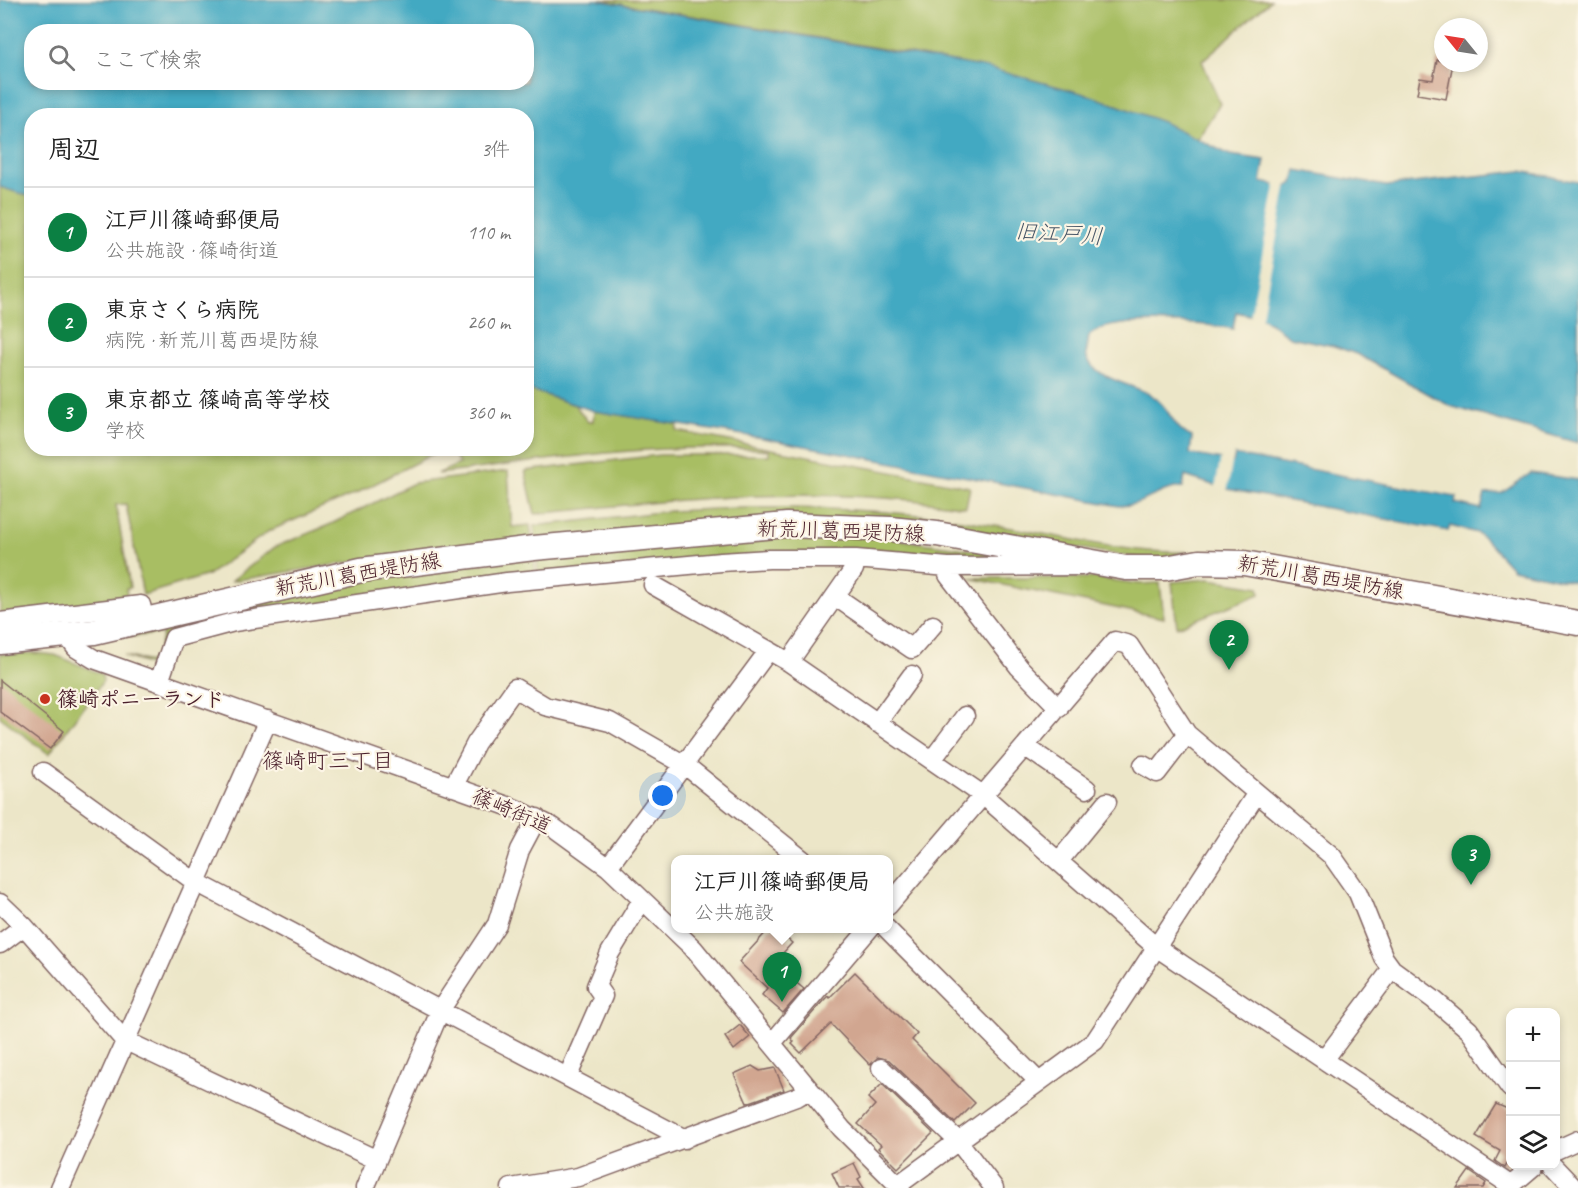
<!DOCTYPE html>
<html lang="ja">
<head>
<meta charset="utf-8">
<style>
	:root { --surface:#fff; --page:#f6f6f6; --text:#222; --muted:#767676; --line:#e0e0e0; --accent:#0b8043 }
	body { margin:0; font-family:Caveat,"Klee One",sans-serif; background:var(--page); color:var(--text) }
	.controls { position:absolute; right:18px; bottom:18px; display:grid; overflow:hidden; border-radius:12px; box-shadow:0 3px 9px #0003 }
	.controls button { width:54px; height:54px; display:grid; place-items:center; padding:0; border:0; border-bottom:2px solid var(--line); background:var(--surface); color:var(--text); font:30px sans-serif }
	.compass { position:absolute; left:1434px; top:18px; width:54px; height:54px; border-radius:50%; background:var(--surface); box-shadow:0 3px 9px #0003; rotate:300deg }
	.you { position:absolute; left:663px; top:796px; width:21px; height:21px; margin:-15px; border:4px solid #fff; border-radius:50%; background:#1a73e8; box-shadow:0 0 0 9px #1a73e833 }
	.badge { display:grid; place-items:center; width:39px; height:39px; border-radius:50%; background:var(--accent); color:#fff; font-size:20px; font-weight:700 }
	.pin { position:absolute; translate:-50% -50px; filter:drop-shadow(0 2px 3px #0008) }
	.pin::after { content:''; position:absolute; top:32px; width:21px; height:18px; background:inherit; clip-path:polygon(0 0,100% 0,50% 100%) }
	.popup { position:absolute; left:671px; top:855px; width:222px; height:78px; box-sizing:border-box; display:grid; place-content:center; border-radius:12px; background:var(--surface); filter:drop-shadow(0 2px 4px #0005); font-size:20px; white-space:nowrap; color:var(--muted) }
	.popup b { font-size:22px; color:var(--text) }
	.popup::after { content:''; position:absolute; left:50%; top:100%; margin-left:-12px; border:12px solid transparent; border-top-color:var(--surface) }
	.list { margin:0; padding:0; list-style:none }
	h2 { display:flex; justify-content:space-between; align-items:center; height:78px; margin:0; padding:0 24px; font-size:26px }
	h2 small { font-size:20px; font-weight:400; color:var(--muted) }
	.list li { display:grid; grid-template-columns:39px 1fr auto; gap:18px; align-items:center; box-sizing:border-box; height:90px; padding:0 24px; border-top:2px solid var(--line) }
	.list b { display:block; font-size:22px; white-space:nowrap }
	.list p { margin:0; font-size:20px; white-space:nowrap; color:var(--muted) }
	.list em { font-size:20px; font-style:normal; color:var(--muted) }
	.icon { flex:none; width:33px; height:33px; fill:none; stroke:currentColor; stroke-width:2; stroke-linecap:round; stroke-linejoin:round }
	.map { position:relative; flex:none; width:1578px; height:1188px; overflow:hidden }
	.search { position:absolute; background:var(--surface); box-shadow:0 3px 9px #0003; left:24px; top:24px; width:510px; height:66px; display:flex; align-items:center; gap:15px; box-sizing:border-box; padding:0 21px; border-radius:24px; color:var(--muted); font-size:22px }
	.panel { position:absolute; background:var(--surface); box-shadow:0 3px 9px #0003; left:24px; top:108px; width:510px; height:348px; border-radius:24px }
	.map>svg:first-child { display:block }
	.green { fill:#a8be64; stroke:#796e48; stroke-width:1.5 }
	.water { fill:#42a9c2; stroke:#466476; stroke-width:1.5; fill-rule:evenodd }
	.pier { fill:#ece6c8 }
	.building { fill:#d1a690 }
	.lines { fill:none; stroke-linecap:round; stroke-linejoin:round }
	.minor-casing { stroke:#836562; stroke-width:21 }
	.major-casing { stroke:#836562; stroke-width:27 }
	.minor { stroke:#fff; stroke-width:18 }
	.major { stroke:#fff; stroke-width:24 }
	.poi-dot { fill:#c8321e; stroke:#fcf5e5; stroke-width:2 }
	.labels { text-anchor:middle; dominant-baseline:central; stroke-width:4.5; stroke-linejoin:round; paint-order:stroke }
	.street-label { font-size:21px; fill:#4a1f2b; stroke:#fcf5e5 }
	.poi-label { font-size:21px; font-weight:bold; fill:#4a1f2b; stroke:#fcf5e5; text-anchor:start }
	.water-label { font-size:22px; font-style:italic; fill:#475667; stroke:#fcf5e5 }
	.neighbourhood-label { font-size:22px; fill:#4a1f2b; stroke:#fcf5e5 }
</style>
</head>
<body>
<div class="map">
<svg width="1578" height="1188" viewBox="0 0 1578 1188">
	<rect width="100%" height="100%" fill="#fcf5e5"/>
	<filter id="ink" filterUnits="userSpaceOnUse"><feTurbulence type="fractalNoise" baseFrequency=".0167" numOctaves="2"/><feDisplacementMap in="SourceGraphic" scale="12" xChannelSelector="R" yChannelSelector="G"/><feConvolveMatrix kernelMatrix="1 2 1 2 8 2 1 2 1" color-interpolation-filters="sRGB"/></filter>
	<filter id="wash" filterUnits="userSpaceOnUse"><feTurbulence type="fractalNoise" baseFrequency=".008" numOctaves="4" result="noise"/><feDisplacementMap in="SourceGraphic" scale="24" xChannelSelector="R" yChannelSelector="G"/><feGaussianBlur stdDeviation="1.35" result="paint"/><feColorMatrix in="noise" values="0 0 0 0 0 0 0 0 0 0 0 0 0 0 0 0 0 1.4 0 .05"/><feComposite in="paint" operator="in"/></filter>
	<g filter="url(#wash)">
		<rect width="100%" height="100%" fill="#ece6c8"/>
		<path class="green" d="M597 0H1271L1202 61 1220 104 1197 139C1092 87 980 66 866 46 776 30 687 15 597 0Z
			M0 187 31 197 32 448 442 449 357 493 269 531 208 575 143 595 126 504 116 505 130 588 126 589 127 595 108 598V604L0 616Z
			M527 389 575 405 588 422 593 421 594 411 677 424V431L970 487 966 507C820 484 682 499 535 514L525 471 660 455H769V450C659 441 547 460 437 474L459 464 451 449 526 448Z
			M508 471 512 527 530 525 532 539 390 556 231 581 275 547 329 525 414 483Z
			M740 508C826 507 909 511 994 525 1057 535 1123 554 1187 552L1156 561 996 534 536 540 534 526 670 511Z
			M874 536 1055 562 890 556 538 575 537 556 689 538Z
			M534 556 535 575 171 633 159 668 124 656 155 663 163 633 130 637 127 633 328 585Z
			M969 578H1095L1140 584 1160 583 1164 618Z
			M1209 579 1259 587 1260 594 1177 627 1172 582Z
			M36 653 55 655 102 674 103 681 49 754 0 717V654Z"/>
		<path class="water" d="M0 0H597L988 68 1089 95 1163 122 1230 155 1265 160 1261 182 1286 187 1293 183 1296 170 1386 186 1521 171 1578 182V443L1450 406 1359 355 1334 346 1290 337 1263 318 1236 312 1233 329C1205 323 1109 315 1089 336L1086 355C1092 378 1132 384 1151 395 1170 406 1172 429 1192 437L1190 454 1233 462 1235 455 1456 497 1455 503 1481 509 1485 494 1502 493 1531 473 1578 480V583L1513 569 1486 540 1477 533 1450 526 1448 531 1222 488 1185 476 1183 487C1158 488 1145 506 1119 506L768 439 594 411 527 389 526 116H32L31 197 0 187ZM32 32H526V82H32Z"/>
		<path class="pier" d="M1276 182 1287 183 1261 321 1250 318Z
			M1234 452 1227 492 1215 488 1221 457 1231 458Z"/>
		<g id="blocks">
			<path class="building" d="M1437 60 1453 63 1446 99 1417 94 1420 78 1433 80Z
				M0 680 64 731 50 749 0 712Z
				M770 928H775L792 943 773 964 804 989 783 1013 762 995 767 988 739 962Z
				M855 972 917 1034 912 1040 975 1103 955 1123 889 1060 878 1057 870 1065 831 1024 801 1053 792 1044 794 1042 791 1038 823 1001 828 996 829 998Z
				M740 1025 750 1037 734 1050 725 1037Z
				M752 1066 760 1071 775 1068 784 1090 747 1103 734 1074Z
				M882 1084 933 1133 898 1168 878 1148 881 1145 858 1124 875 1105 868 1098Z
				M1496 1104 1510 1110V1158L1505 1168 1495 1161 1500 1151 1476 1137Z
				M854 1163 861 1177 858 1179 864 1188H839L832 1173Z
				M1469 1171 1486 1183 1483 1188H1457Z"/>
		</g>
	</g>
	<g filter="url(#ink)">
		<use href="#blocks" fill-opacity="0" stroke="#836562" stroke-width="1.5"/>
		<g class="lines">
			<defs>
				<path id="minor" d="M948 567V575L1019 667 1059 708
					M653 585 789 662 984 796 1156 947 1510 1185
					M836 597 912 649 933 625
					M0 622 141 605 145 621
					M68 637 76 648 94 659 516 809 553 827 608 867 693 948 842 1129 901 1188
					M789 662 854 569 856 559
					M159 682 174 638 234 622 507 582 721 562 769 559H856L948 567 1082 566
					M877 723 912 675
					M1026 747 1087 789
					M932 760 965 716
					M1143 765 1157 773 1187 734
					M43 772 194 881 685 1139
					M453 787 476 743 515 688 545 706 610 722 685 765 803 860
					M1059 861 1107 802
					M608 867 769 650
					M0 903 24 926 124 1040 377 1160
					M888 906 1115 641 1129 645 1187 734 1332 856 1358 893 1384 958 1392 969 1433 999 1469 1030 1510 1088
					M886 928 1039 1082
					M0 944 24 926
					M772 1043 870 928
					M1324 1060 1392 969
					M881 1068 958 1141 994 1188
					M568 1076 603 996 596 986 610 953 642 900
					M1556 1150 1578 1140
					M1553 1166 1574 1188
					M898 1185 1095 1041 1257 793
					M60 1188 268 720
					M365 1188 441 1009 497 924 520 850 537 818
					M511 1188 578 1177 799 1096 809 1089
					M1508 1188 1534 1166"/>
				<path id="major" d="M0 642 94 632 361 570 534 548 787 525 891 529 937 534 1126 568H1165L1199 562 1244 563 1578 623"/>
			</defs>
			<use href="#minor" class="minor-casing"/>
			<use href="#major" class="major-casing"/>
			<use href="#minor" class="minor"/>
			<use href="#major" class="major"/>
		</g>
	</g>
	<circle class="poi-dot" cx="45" cy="699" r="6"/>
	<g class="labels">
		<g class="street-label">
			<text transform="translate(841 531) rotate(2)">新荒川葛西堤防線</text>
			<text transform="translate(358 574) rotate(-10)">新荒川葛西堤防線</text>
			<text transform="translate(1321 577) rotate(10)">新荒川葛西堤防線</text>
			<text transform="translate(512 811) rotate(23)">篠崎街道</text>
		</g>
		<g class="poi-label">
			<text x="57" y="699">篠崎ポニーランド</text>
		</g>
		<g class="water-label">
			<text transform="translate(1059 234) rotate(4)">旧江戸川</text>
		</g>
		<g class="neighbourhood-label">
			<text x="328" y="761">篠崎町三丁目</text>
		</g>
	</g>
</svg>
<div class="controls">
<button>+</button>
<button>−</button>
<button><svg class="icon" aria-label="layers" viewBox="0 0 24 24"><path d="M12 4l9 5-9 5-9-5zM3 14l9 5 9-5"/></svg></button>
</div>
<svg class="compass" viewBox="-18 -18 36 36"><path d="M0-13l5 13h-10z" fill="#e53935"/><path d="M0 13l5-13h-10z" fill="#767676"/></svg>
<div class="you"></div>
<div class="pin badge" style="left:782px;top:1002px">1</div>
<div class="popup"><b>江戸川篠崎郵便局</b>公共施設</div>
<div class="pin badge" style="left:1229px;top:670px">2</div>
<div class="pin badge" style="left:1471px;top:885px">3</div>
<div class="search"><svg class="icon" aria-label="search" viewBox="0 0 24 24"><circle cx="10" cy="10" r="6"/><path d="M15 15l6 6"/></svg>ここで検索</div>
<section class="panel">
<h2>周辺<small>3件</small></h2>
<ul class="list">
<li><span class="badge">1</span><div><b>江戸川篠崎郵便局</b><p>公共施設 · 篠崎街道</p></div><em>110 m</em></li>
<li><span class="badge">2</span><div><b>東京さくら病院</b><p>病院 · 新荒川葛西堤防線</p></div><em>260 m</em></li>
<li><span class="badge">3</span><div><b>東京都立 篠崎高等学校</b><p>学校</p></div><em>360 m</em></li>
</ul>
</section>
</div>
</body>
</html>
